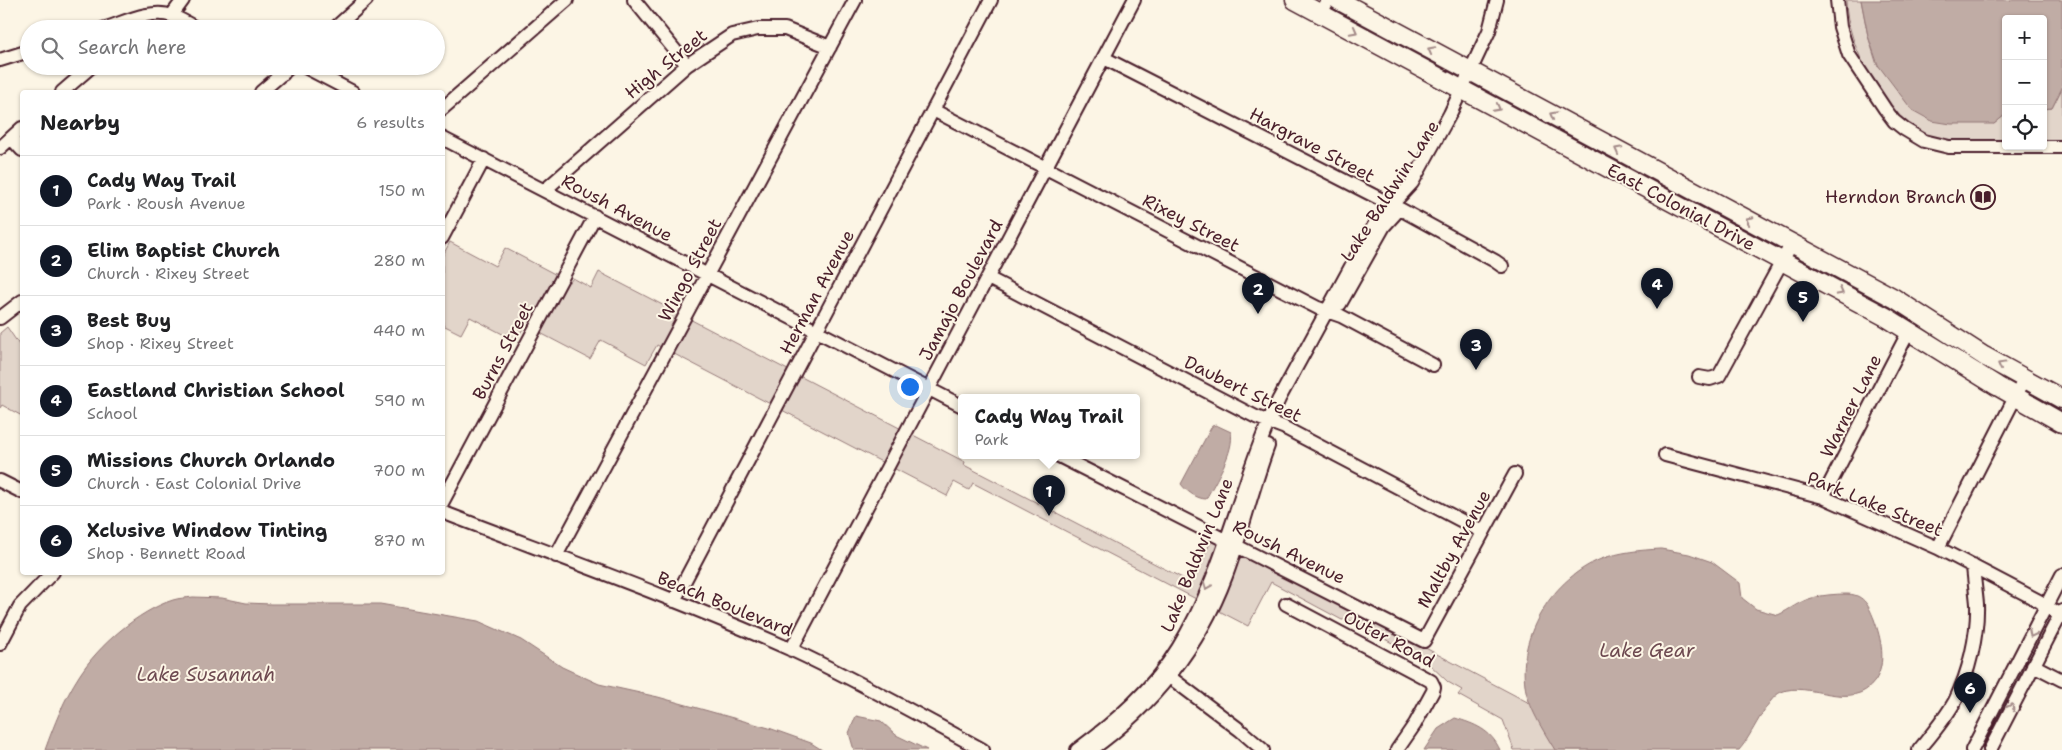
<!DOCTYPE html>
<html lang="en">
<head>
<meta charset="utf-8">
<style>
	:root { --surface:#fff; --page:#f6f6f6; --text:#202124; --muted:#757577; --line:#e0e0e0; --accent:#111827 }
	body { margin:0; font-family:"Shantell Sans",sans-serif; background:var(--page); color:var(--text) }
	.controls { position:absolute; right:15px; top:15px; display:grid; overflow:hidden; border-radius:5px; box-shadow:0 1px 4px #0004 }
	.controls button { width:45px; height:45px; display:grid; place-items:center; padding:0; border:0; border-bottom:1px solid var(--line); background:var(--surface); color:var(--text); font:25px sans-serif }
	.you { position:absolute; left:909px; top:386px; width:18px; height:18px; margin:-12px; border:4px solid #fff; border-radius:50%; background:#1a73e8; box-shadow:0 0 0 8px #1a73e833 }
	.badge { display:grid; place-items:center; width:32px; height:32px; border-radius:50%; background:var(--accent); color:#fff; font-size:16px; font-weight:700 }
	.pin { position:absolute; translate:-50% -41px; filter:drop-shadow(0 1px 2px #0008) }
	.pin::after { content:''; position:absolute; top:26px; width:18px; height:15px; background:inherit; clip-path:polygon(0 0,100% 0,50% 100%) }
	.popup { position:absolute; left:958px; top:394px; width:182px; height:65px; box-sizing:border-box; display:grid; place-content:center; border-radius:5px; background:var(--surface); filter:drop-shadow(0 1px 4px #0005); font-size:16px; white-space:nowrap; color:var(--muted) }
	.popup b { font-size:19px; color:var(--text) }
	.popup::after { content:''; position:absolute; left:50%; top:100%; margin-left:-10px; border:10px solid transparent; border-top-color:var(--surface) }
	.list { margin:0; padding:0; list-style:none }
	h2 { display:flex; justify-content:space-between; align-items:center; height:65px; margin:0; padding:0 20px; font-size:21px }
	h2 small { font-size:16px; font-weight:400; color:var(--muted) }
	.list li { display:grid; grid-template-columns:32px 1fr auto; gap:15px; align-items:center; box-sizing:border-box; height:70px; padding:0 20px; border-top:1px solid var(--line) }
	.list b { display:block; font-size:19px; white-space:nowrap }
	.list p { margin:0; font-size:16px; white-space:nowrap; color:var(--muted) }
	.list em { font-size:16px; font-style:normal; color:var(--muted) }
	.icon { flex:none; width:28px; height:28px; fill:none; stroke:currentColor; stroke-width:2; stroke-linecap:round; stroke-linejoin:round }
	.map { position:relative; flex:none; width:2062px; height:750px; overflow:hidden }
	.search { position:absolute; background:var(--surface); box-shadow:0 1px 4px #0004; left:20px; top:20px; width:425px; height:55px; display:flex; align-items:center; gap:12px; box-sizing:border-box; padding:0 18px; border-radius:28px; color:var(--muted); font-size:19px }
	.panel { position:absolute; background:var(--surface); box-shadow:0 1px 4px #0004; left:20px; top:90px; width:425px; height:485px; border-radius:5px }
	.map>svg:first-child { display:block }
	.green { fill:#e2d5ca; stroke:#967a7a }
	.water { fill:#c0aca5; stroke:#917474 }
	.lines { fill:none; stroke-linecap:round; stroke-linejoin:round }
	.minor-casing { stroke:#4a1f2b; stroke-width:16 }
	.highway-casing { stroke:#4a1f2b; stroke-width:21 }
	.minor { stroke:#fcf5e5; stroke-width:12 }
	.highway { stroke:#fcf5e5; stroke-width:18 }
	.oneway { stroke:#a38a88 }
	.labels { text-anchor:middle; dominant-baseline:central; stroke-width:4; stroke-linejoin:round; paint-order:stroke }
	.street-label { font-size:18px; fill:#4a1f2b; stroke:#fcf5e5 }
	.poi-label { font-size:18px; fill:#4a1f2b; stroke:#fcf5e5; text-anchor:end }
	.water-label { font-size:19px; font-style:italic; fill:#6d4950; stroke:#fcf5e5 }
</style>
</head>
<body>
<div class="map">
<svg width="2062" height="750" viewBox="0 0 2062 750">
	<rect width="100%" height="100%" fill="#fcf5e5"/>
	<filter id="ink" filterUnits="userSpaceOnUse"><feTurbulence type="fractalNoise" baseFrequency=".02" numOctaves="2"/><feDisplacementMap in="SourceGraphic" scale="10" xChannelSelector="R" yChannelSelector="G"/><feConvolveMatrix kernelMatrix="1 2 1 2 8 2 1 2 1" color-interpolation-filters="sRGB"/></filter>
	<g filter="url(#ink)">
		<path class="green" d="M1846 0H1861L1868 36 1877 65 1994 124 2006 114V144C1981 143 1950 147 1927 136 1885 115 1846 46 1846 0Z
			M2062 88V145H2043V109L2052 108Z
			M450 242 495 266 505 248 570 282 573 278 591 288 599 272 965 462 964 465 1190 582 1214 536 1618 750H1514L1503 720 1458 695 1462 690 1448 682 1426 661 1347 619 1342 620 1271 582 1248 626 973 483 969 490 954 482 947 496 657 345 646 364 601 340 590 359 525 325 516 341 470 317 461 334 443 325 442 257Z
			M7 327 22 349V416L2 405 0 408V333Z"/>
		<path class="water" d="M1861 0H2062V88L2052 108 2043 109V19H2006V114L1994 124H1951L1932 121 1912 110 1878 65 1868 36Z
			M1216 425 1231 432C1235 451 1215 482 1206 499 1197 499 1186 491 1181 484L1212 426Z
			M1661 549 1689 554 1712 562 1740 583 1742 598 1756 609 1778 615C1789 610 1800 601 1812 598 1822 595 1836 594 1846 594 1863 594 1868 604 1874 619 1881 638 1887 663 1875 681 1852 713 1808 680 1781 692 1766 699 1752 736 1739 750H1555C1544 732 1527 705 1525 685 1518 633 1554 578 1601 559 1620 552 1640 550 1661 549Z
			M193 597 222 598 246 603 271 604H380L478 621 521 640 562 667 599 684 658 697 769 728 811 743 822 750H45C54 725 64 699 79 676 98 646 138 611 173 600 179 598 186 598 193 597Z
			M856 716 881 721 896 735 927 750H854L849 733Z
			M1455 718C1475 724 1491 730 1500 750H1424L1438 729Z"/>
		<g class="lines">
			<defs>
				<path id="minor" d="M634 0 687 65
					M1837 0 1840 27 1849 55 1885 109 1894 121 1904 129 1924 141 1949 147H2062
					M1321 14 1328 0
					M172 15 183 0
					M103 29C123 23 152 8 172 16 181 19 189 24 197 29
					M334 29 366 0
					M1104 58 1400 209 1495 261 1502 266
					M0 60 29 51
					M268 66 283 74
					M303 66 353 92
					M62 92 92 66
					M261 92 291 66
					M442 109 567 0
					M933 110 1318 308 1341 316 1433 365
					M11 138 22 150
					M442 138 962 406
					M0 148 22 128
					M545 190 687 65 732 35 758 29H785L830 47
					M442 238 484 159
					M988 278 1256 417 1283 427 1483 532
					M1340 304 1384 226 1395 214
					M0 318 22 301
					M1699 377 1710 379 1719 376 1792 243
					M1057 455 1424 641 1515 474
					M1665 455 1823 497 1938 548 2039 601 2062 617
					M0 481 22 492
					M1823 497 1909 331
					M442 503 595 216
					M442 512C559 557 678 599 792 650 857 680 920 716 983 750
					M1938 548 2025 378
					M556 556 855 0
					M674 601 991 0
					M1286 604 1431 681 1434 687 1433 691 1415 724 1397 750
					M0 644 20 606 53 572
					M791 650 1134 0
					M2033 665 2062 680
					M1163 672 1240 730 1263 750
					M1077 750C1116 721 1153 689 1178 648 1225 573 1240 479 1279 399L1367 237 1376 222 1412 183 1450 114 1489 31 1497 0
					M1091 750C1152 707 1200 646 1226 576 1242 533 1252 489 1268 446
					M1919 750C1932 734 1945 719 1955 701 1969 673 1978 635 1977 604 1976 592 1974 579 1973 566
					M1972 750 2062 575
					M1990 750 2062 611"/>
				<path id="highway" d="M1295 0 1886 317 1997 386 2062 423
					M1338 0 1894 298 1984 356 2062 399"/>
			</defs>
			<use href="#minor" class="minor-casing"/>
			<use href="#highway" class="highway-casing"/>
			<use href="#minor" class="minor"/>
			<use href="#highway" class="highway"/>
		</g>
		<defs><path id="oneway-chevron" d="M-2-3.5L2.5 0L-2 3.5" fill="none" stroke-width="1.6" stroke-linecap="round" stroke-linejoin="round" transform="scale(1.25)"/></defs>
		<g class="oneway">
			<use href="#oneway-chevron" transform="translate(1354 31) rotate(28)"/>
			<use href="#oneway-chevron" transform="translate(1431 50) rotate(-152)"/>
			<use href="#oneway-chevron" transform="translate(1497 108) rotate(28)"/>
			<use href="#oneway-chevron" transform="translate(1553 115) rotate(-152)"/>
			<use href="#oneway-chevron" transform="translate(1618 150) rotate(-152)"/>
			<use href="#oneway-chevron" transform="translate(1749 220) rotate(-152)"/>
			<use href="#oneway-chevron" transform="translate(1840 292) rotate(28)"/>
			<use href="#oneway-chevron" transform="translate(2001 365) rotate(-151)"/>
			<use href="#oneway-chevron" transform="translate(1207 586) rotate(112)"/>
			<use href="#oneway-chevron" transform="translate(2032 634) rotate(117)"/>
			<use href="#oneway-chevron" transform="translate(2011 707) rotate(-63)"/>
		</g>
	</g>
	<defs>
		<symbol id="library-ring" viewBox="-11 -11 22 22"><circle r="9.5" fill="#fcf5e5" stroke="#4a1f2b" stroke-width="1.5"/><path d="M-6-4Q-3-5.5-.7-3.5V5Q-3 3-6 4ZM6-4Q3-5.5 .7-3.5V5Q3 3 6 4Z" fill="#4a1f2b"/></symbol>
	</defs>
	<g fill-rule="evenodd">
		<use href="#library-ring" x="1969" y="183" width="28" height="28"/>
	</g>
	<g class="labels">
		<g class="street-label">
			<text transform="translate(666 64) rotate(-39)">High Street</text>
			<text transform="translate(1312 145) rotate(28)">Hargrave Street</text>
			<text transform="translate(1390 191) rotate(-57)">Lake Baldwin Lane</text>
			<text transform="translate(1681 207) rotate(28)">East Colonial Drive</text>
			<text transform="translate(617 208) rotate(28)">Roush Avenue</text>
			<text transform="translate(1191 223) rotate(27)">Rixey Street</text>
			<text transform="translate(690 270) rotate(-62)">Wingo Street</text>
			<text transform="translate(961 290) rotate(-62)">Jamajo Boulevard</text>
			<text transform="translate(817 292) rotate(-62)">Herman Avenue</text>
			<text transform="translate(503 351) rotate(-62)">Burns Street</text>
			<text transform="translate(1243 389) rotate(26)">Daubert Street</text>
			<text transform="translate(1851 406) rotate(-63)">Warner Lane</text>
			<text transform="translate(1875 504) rotate(22)">Park Lake Street</text>
			<text transform="translate(1454 549) rotate(-61)">Maltby Avenue</text>
			<text transform="translate(1289 552) rotate(26)">Roush Avenue</text>
			<text transform="translate(1197 555) rotate(-68)">Lake Baldwin Lane</text>
			<text transform="translate(725 604) rotate(22)">Beach Boulevard</text>
			<text transform="translate(1389 639) rotate(28)">Outer Road</text>
		</g>
		<g class="poi-label">
			<text x="1966" y="197">Herndon Branch</text>
		</g>
		<g class="water-label">
			<text x="1647" y="650">Lake Gear</text>
			<text x="206" y="674">Lake Susannah</text>
		</g>
	</g>
</svg>
<div class="controls">
<button>+</button>
<button>−</button>
<button><svg class="icon" aria-label="locate" viewBox="0 0 24 24"><circle cx="12" cy="12" r="6"/><path d="M12 2v4M12 18v4M2 12h4M18 12h4"/></svg></button>
</div>
<div class="you"></div>
<div class="pin badge" style="left:1049px;top:516px">1</div>
<div class="popup"><b>Cady Way Trail</b>Park</div>
<div class="pin badge" style="left:1258px;top:314px">2</div>
<div class="pin badge" style="left:1476px;top:370px">3</div>
<div class="pin badge" style="left:1657px;top:309px">4</div>
<div class="pin badge" style="left:1803px;top:322px">5</div>
<div class="pin badge" style="left:1970px;top:713px">6</div>
<div class="search"><svg class="icon" aria-label="search" viewBox="0 0 24 24"><circle cx="10" cy="10" r="6"/><path d="M15 15l6 6"/></svg>Search here</div>
<section class="panel">
<h2>Nearby<small>6 results</small></h2>
<ul class="list">
<li><span class="badge">1</span><div><b>Cady Way Trail</b><p>Park · Roush Avenue</p></div><em>150 m</em></li>
<li><span class="badge">2</span><div><b>Elim Baptist Church</b><p>Church · Rixey Street</p></div><em>280 m</em></li>
<li><span class="badge">3</span><div><b>Best Buy</b><p>Shop · Rixey Street</p></div><em>440 m</em></li>
<li><span class="badge">4</span><div><b>Eastland Christian School</b><p>School</p></div><em>590 m</em></li>
<li><span class="badge">5</span><div><b>Missions Church Orlando</b><p>Church · East Colonial Drive</p></div><em>700 m</em></li>
<li><span class="badge">6</span><div><b>Xclusive Window Tinting</b><p>Shop · Bennett Road</p></div><em>870 m</em></li>
</ul>
</section>
</div>
</body>
</html>
